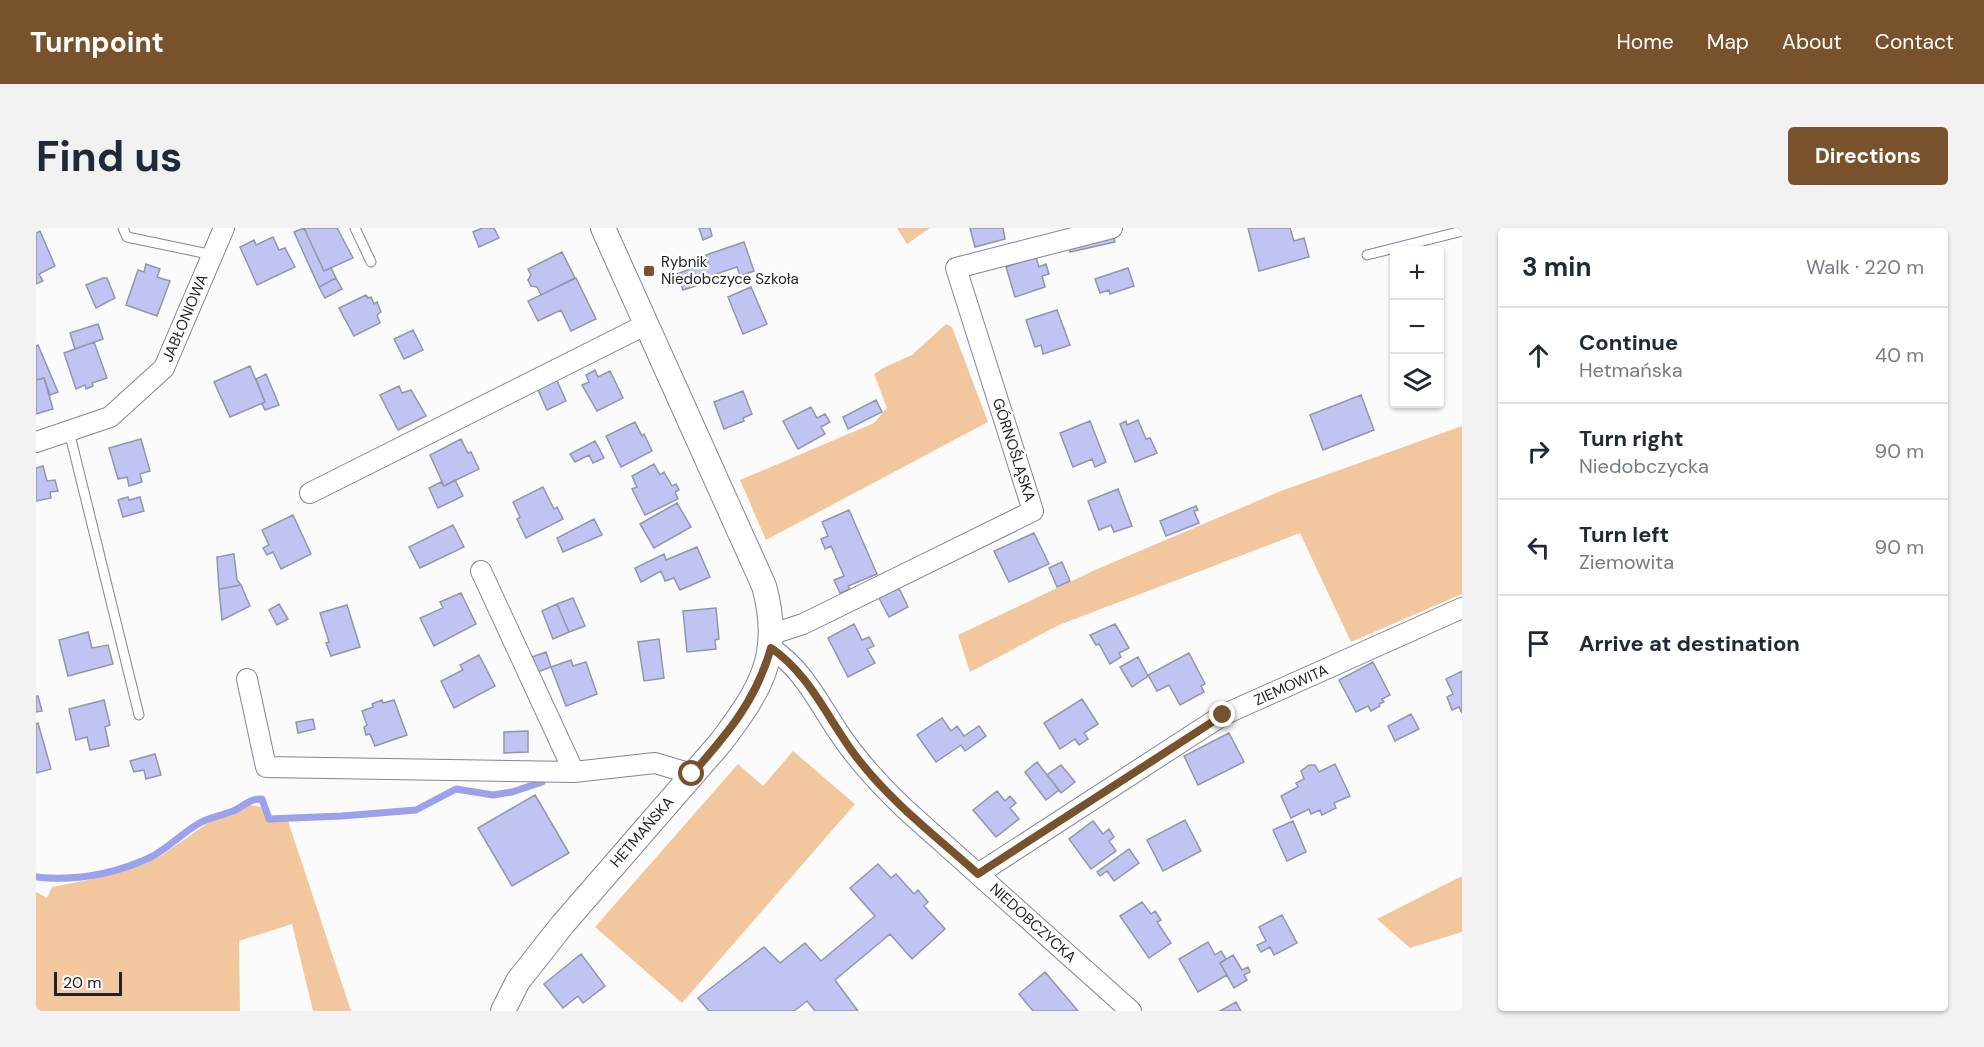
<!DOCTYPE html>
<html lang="en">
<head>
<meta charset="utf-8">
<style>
	:root { --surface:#fff; --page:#f2f2f3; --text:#1f2937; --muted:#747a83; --line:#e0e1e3; --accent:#77522d }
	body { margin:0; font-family:"DM Sans",sans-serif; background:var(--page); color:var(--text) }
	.controls { position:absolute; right:18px; top:18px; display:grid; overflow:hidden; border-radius:6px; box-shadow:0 2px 4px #0004 }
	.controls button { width:54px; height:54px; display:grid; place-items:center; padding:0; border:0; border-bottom:2px solid var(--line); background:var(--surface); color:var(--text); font:30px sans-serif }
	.scale { position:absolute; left:18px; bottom:15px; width:68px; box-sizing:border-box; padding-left:6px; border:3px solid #21212a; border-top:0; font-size:16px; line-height:21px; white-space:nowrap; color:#21212a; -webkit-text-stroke:4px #fff; paint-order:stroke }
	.stop { position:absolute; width:18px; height:18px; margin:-14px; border:4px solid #77522d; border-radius:50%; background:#fff }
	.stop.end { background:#77522d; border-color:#fff; box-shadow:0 2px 6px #0008 }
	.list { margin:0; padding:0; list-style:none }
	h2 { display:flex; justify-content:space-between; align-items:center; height:78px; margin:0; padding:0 24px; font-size:26px }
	h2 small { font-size:20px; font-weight:400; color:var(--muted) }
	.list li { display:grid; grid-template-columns:39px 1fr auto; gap:18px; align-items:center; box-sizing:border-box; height:96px; padding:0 24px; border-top:2px solid var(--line) }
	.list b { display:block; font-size:22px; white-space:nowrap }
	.list p { margin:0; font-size:20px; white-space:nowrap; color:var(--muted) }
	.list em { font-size:20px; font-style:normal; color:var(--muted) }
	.icon { flex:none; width:33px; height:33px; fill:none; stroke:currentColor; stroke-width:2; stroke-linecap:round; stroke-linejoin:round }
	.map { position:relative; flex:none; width:1426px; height:783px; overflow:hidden; border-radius:6px }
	header { display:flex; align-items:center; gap:36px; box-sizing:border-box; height:84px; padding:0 30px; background:var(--accent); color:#fff }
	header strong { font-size:28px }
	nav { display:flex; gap:33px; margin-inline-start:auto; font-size:21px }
	.intro { display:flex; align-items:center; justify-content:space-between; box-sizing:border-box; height:144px; padding:0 36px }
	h1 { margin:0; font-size:42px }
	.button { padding:15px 27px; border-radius:6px; background:var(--accent); color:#fff; font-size:21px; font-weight:700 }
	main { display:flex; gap:36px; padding:0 36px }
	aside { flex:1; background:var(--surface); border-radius:6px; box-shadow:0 2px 4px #0004 }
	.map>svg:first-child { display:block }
	.green { fill:#f2c79d }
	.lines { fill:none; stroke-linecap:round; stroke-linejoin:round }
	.stream { stroke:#9da0eb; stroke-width:7 }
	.building { fill:#c1c4f3; stroke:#9395ac; stroke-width:1.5 }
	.service-casing { stroke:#82849a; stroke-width:11 }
	.minor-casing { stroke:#82849a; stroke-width:22 }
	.tertiary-casing { stroke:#82849a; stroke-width:26 }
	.service { stroke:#fff; stroke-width:9 }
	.minor { stroke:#fff; stroke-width:20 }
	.tertiary { stroke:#fff; stroke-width:24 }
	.route { stroke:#77522d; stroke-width:8 }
	.poi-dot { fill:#77522d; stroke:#fff; stroke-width:2 }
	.labels { text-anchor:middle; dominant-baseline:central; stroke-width:4.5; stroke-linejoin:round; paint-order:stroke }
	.poi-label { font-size:15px; fill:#21212a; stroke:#fff; text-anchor:start }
	.street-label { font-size:15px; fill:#21212a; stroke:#fff }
</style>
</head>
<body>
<header>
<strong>Turnpoint</strong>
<nav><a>Home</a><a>Map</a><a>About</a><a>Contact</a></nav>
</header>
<div class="intro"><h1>Find us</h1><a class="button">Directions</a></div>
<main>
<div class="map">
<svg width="1426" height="783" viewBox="0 0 1426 783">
	<rect width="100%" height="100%" fill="#fbfbfb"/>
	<path class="green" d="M861 0H894L871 16Z
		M910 96 916 99 952 194 730 312 704 252 838 195 851 180 838 146 849 139 876 127Z
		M1426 198V366L1315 414 1264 305 1023 397 934 444 922 407 1059 342 1245 263Z
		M757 523 819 576 646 775 559 699 702 536 727 558Z
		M214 577 225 579 232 594 252 593 315 783H277L256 696 203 713 204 783H0V664L11 670 16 659 62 650 109 636 126 627 175 593 197 587Z
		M1426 648V704L1374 720 1341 691Z"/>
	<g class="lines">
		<path class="stream" d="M0 649C38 653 78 646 113 630 131 621 145 606 162 596 173 589 185 588 197 583 207 579 214 570 226 571L233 591 306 588 380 582 420 561 457 567 476 564 506 554"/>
	</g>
	<path class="building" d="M268 0 288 43 295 40 300 50 283 59 258 4Z
		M268 0H301L317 30 288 43Z
		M446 0H458L463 10 443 19 437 4Z
		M663 0H674L676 8 667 12Z
		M934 0H967L969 11 939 19Z
		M1212 0H1254L1258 13 1268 10 1273 29 1223 43Z
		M1072 2 1074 11 1078 10 1079 14 1034 24 1031 10Z
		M4 3 19 38 3 46 7 53 0 56V5Z
		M237 9 243 22 249 20 259 39 221 57 204 19 218 12 220 17Z
		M708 14 718 43 704 48 701 39 677 47 678 52 647 62 641 46 672 34 670 27Z
		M526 24 539 50 505 67 501 59 495 58 492 52 495 47 492 41Z
		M1000 29 1003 39 1010 36 1013 46 1006 48 1009 59 979 69 970 39Z
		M110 36 124 41 121 49 134 53 121 88 90 77 102 42 108 44Z
		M1092 40 1098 58 1074 66 1073 62 1064 65 1059 51Z
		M67 50H71L79 70 60 80 50 57Z
		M300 50 306 61 289 70 283 59Z
		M540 50 560 91 535 103 525 82 502 93 492 73Z
		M715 59 731 96 707 106 692 69Z
		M330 67 332 70 335 69 338 76 341 74 345 84 341 87 344 95 318 108 303 80Z
		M1021 82 1034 117 1007 126 1005 117 999 119 990 92Z
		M62 96 67 111 39 121 34 105Z
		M377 102 387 122 368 131 358 111Z
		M58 114 71 150 56 155 57 158 50 161 49 157 40 161 28 125Z
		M2 117 22 164 14 167 8 150 0 152V118Z
		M214 138 229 174 194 189 178 154Z
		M559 142 562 149 574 143 587 170 561 183 546 157 553 154 550 147Z
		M230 146 243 177 229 182 226 176 229 174 220 151Z
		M519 148 530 173 511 182 500 157Z
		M8 150 17 181 0 186V152Z
		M363 158 366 165 375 162 390 188 362 202 344 167Z
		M707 163 716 186 707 190 708 193 688 201 678 174Z
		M1325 167 1338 202 1287 222 1274 187Z
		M840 172 846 184 812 201 807 189Z
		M775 179 781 190 789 186 794 194 785 199 789 206 762 221 747 193Z
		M1102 192 1110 211 1114 210 1121 225 1099 234 1084 196 1090 193 1091 197Z
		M1054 193 1070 234 1059 239 1056 231 1037 239 1024 205Z
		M599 194 606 208 608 206 616 223 585 239 570 208Z
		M105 211 114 243 104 246 106 254 93 258 91 249 82 251 73 220Z
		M425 211 432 225 435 224 443 241 408 258 394 227Z
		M559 213 568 230 557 235 553 227 539 234 534 226Z
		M618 236 624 247 628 244 636 258 640 256 643 262 639 264 642 271 609 287 596 261 601 259 596 248Z
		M7 238 11 253 19 252 22 263 14 264 15 270 0 273V240Z
		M419 252 427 268 402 280 393 260 405 254 408 258Z
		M507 259 518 281 521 279 527 291 490 310 481 291 484 289 477 274Z
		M1082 261 1096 298 1078 304 1075 297 1063 302 1052 273Z
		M92 269 93 272 104 269 108 283 87 289 82 272Z
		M641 275 655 299 618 320 604 296Z
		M1160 278 1162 282 1158 283 1163 295 1130 308 1124 293Z
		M813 282 841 346 812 358 814 361 804 365 798 352 808 348 795 318 789 321 785 311 792 308 786 294Z
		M257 287 275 326 245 341 237 324 231 327 227 320 233 317 226 302Z
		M558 291 566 307 527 324 521 310Z
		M417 297 428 319 384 340 373 319Z
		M998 305 1013 336 973 354 958 323Z
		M661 319 674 349 644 362 638 350 629 353 625 343 605 354 599 340 628 326 630 332Z
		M198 326 201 352 205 357 183 361 181 329Z
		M1026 334 1034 353 1021 359 1013 340Z
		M861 356 872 379 853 389 841 366Z
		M205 357 214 378 186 392 183 361Z
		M425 365 440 396 398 418 384 390 407 380 404 374Z
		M537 370 549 398 533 404 521 376Z
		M243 376 252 391 241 397 233 382Z
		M521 376 533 404 517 411 506 383Z
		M311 377 324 419 295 428 290 415 293 414 284 385Z
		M680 380 683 411 679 412 680 421 651 424 647 383Z
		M818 396 826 412 833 409 838 418 831 421 839 435 812 449 792 410Z
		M1079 396 1093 420 1083 425 1085 429 1074 436 1063 416 1060 417 1054 407Z
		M52 404 56 420 72 417 77 436 32 448 23 412Z
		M623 411 628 450 608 453 602 414Z
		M510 424 515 439 501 444 496 429Z
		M1153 425 1169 456 1165 458 1168 464 1144 477 1133 457 1121 463 1112 447Z
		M443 427 459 458 418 480 405 453 427 442 424 437Z
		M1102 429 1112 448 1096 459 1084 439Z
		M535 432 537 438 550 434 561 466 530 478 515 439Z
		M1337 434 1354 467 1346 471 1348 474 1343 476 1344 478 1335 483 1332 478 1320 484 1303 452Z
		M1426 443V485L1423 479 1416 482 1411 469 1417 466 1410 451Z
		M0 468H2L6 483 0 484Z
		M1046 471 1062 496 1048 505 1052 511 1043 517 1039 511 1024 521 1008 495Z
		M68 472 74 497 69 499 73 518 54 522 51 509 40 512 33 481Z
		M346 472 347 475 358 472 371 507 339 518 334 506 330 507 328 499 331 497 326 483 337 479 336 476Z
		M1375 486 1383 501 1359 513 1352 498Z
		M906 490 915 503 921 498 928 508 943 498 950 508 929 523 925 517 900 534 881 507Z
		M277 491 279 501 262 505 260 494Z
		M2 495 15 541 0 545V496Z
		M492 503V524L468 525V504Z
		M1193 505 1208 534 1162 557 1148 528Z
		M119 526 125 547 110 551 108 542 98 544 94 533Z
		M1001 534 1023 562 1010 572 989 544Z
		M1299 536 1314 568 1298 575 1300 580 1286 587 1284 582 1275 586 1273 581 1255 590 1245 568 1262 559 1260 555 1268 551 1265 543 1273 537H1279L1283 544Z
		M1025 537 1039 554 1025 565 1011 547Z
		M961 563 969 573 974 568 980 575 974 580 983 591 960 609 937 582Z
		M499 567 533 625 476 658 442 600Z
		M1149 592 1165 623 1127 643 1111 612Z
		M1057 593 1067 606 1073 601 1078 609 1073 613 1080 623 1055 641 1033 611Z
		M1257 593 1270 624 1251 633 1237 602Z
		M1093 621 1103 635 1078 653 1071 643 1064 648 1061 644Z
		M842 636 855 650 860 646 878 666 882 662 892 674 888 678 909 701 876 731 854 706 799 752 822 783H779L771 773 758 783H673L662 770 728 719 744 735 769 715 785 733 839 688 814 660Z
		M1106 674 1115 686 1119 683 1125 692 1121 694 1135 715 1113 730 1084 688Z
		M1246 687 1261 715 1238 727 1234 719 1225 724 1221 717 1230 713 1223 699Z
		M1172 714 1179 727 1185 723 1190 731 1184 735 1191 747 1162 764 1143 731Z
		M545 726 569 758 547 775 542 768 527 780 508 756Z
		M1197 727 1206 742 1212 739 1214 744 1208 747 1211 752 1198 760 1184 735Z
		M1009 744 1042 783H997L983 766Z
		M1200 774 1205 783H1184Z"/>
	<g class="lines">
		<defs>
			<path id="service" d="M87 0 91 9 177 27
				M319 0 335 34
				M1331 27 1426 3
				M33 203 103 487"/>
			<path id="minor" d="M0 214 74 189 128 140 188 0
				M274 265 609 97
				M445 343 538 544
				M736 406 767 396 997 283 920 40 1076 0
				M735 420C767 441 782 474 803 505 822 534 845 558 869 581L1095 783
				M211 451 230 539 538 544 619 535 656 546
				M942 646 1187 487 1426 380"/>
			<path id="tertiary" d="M467 783 482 753 527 696 685 514C725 461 747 426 728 358L567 0"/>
		</defs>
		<use href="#service" class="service-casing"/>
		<use href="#minor" class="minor-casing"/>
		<use href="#tertiary" class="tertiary-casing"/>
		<use href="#service" class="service"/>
		<use href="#minor" class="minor"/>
		<use href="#tertiary" class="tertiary"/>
	</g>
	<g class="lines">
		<path class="route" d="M656 546C691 506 720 473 735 420 775 447 793 494 822 531 856 575 901 609 942 646L1187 487"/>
	</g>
	<rect class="poi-dot" x="607" y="37" width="12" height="12" rx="3"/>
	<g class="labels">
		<g class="poi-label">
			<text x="625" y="34">Rybnik<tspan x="625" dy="17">Niedobczyce Szkoła</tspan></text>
		</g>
		<g class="street-label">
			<text transform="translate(149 90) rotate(-67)">JABŁONIOWA</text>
			<text transform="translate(978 222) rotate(72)">GÓRNOŚLĄSKA</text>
			<text transform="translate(1255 457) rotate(-24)">ZIEMOWITA</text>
			<text transform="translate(606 604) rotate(-49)">HETMAŃSKA</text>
			<text transform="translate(997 695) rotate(42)">NIEDOBCZYCKA</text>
		</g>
	</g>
</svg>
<div class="controls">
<button>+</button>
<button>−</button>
<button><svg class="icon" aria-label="layers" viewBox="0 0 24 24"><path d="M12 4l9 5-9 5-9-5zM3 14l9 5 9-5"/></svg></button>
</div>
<div class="scale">20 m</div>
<div class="stop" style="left:656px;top:546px"></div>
<div class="stop end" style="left:1187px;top:487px"></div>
</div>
<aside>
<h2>3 min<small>Walk · 220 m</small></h2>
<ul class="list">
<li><svg class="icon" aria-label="ahead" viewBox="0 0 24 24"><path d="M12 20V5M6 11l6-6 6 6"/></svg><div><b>Continue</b><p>Hetmańska</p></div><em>40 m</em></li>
<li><svg class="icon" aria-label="right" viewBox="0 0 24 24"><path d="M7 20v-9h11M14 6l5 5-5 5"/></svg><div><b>Turn right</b><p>Niedobczycka</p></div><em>90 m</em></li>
<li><svg class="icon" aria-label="left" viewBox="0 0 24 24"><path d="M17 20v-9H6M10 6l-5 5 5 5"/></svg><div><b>Turn left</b><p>Ziemowita</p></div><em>90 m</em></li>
<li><svg class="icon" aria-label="arrive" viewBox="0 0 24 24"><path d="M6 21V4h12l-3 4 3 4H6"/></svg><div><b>Arrive at destination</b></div></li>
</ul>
</aside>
</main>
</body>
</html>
